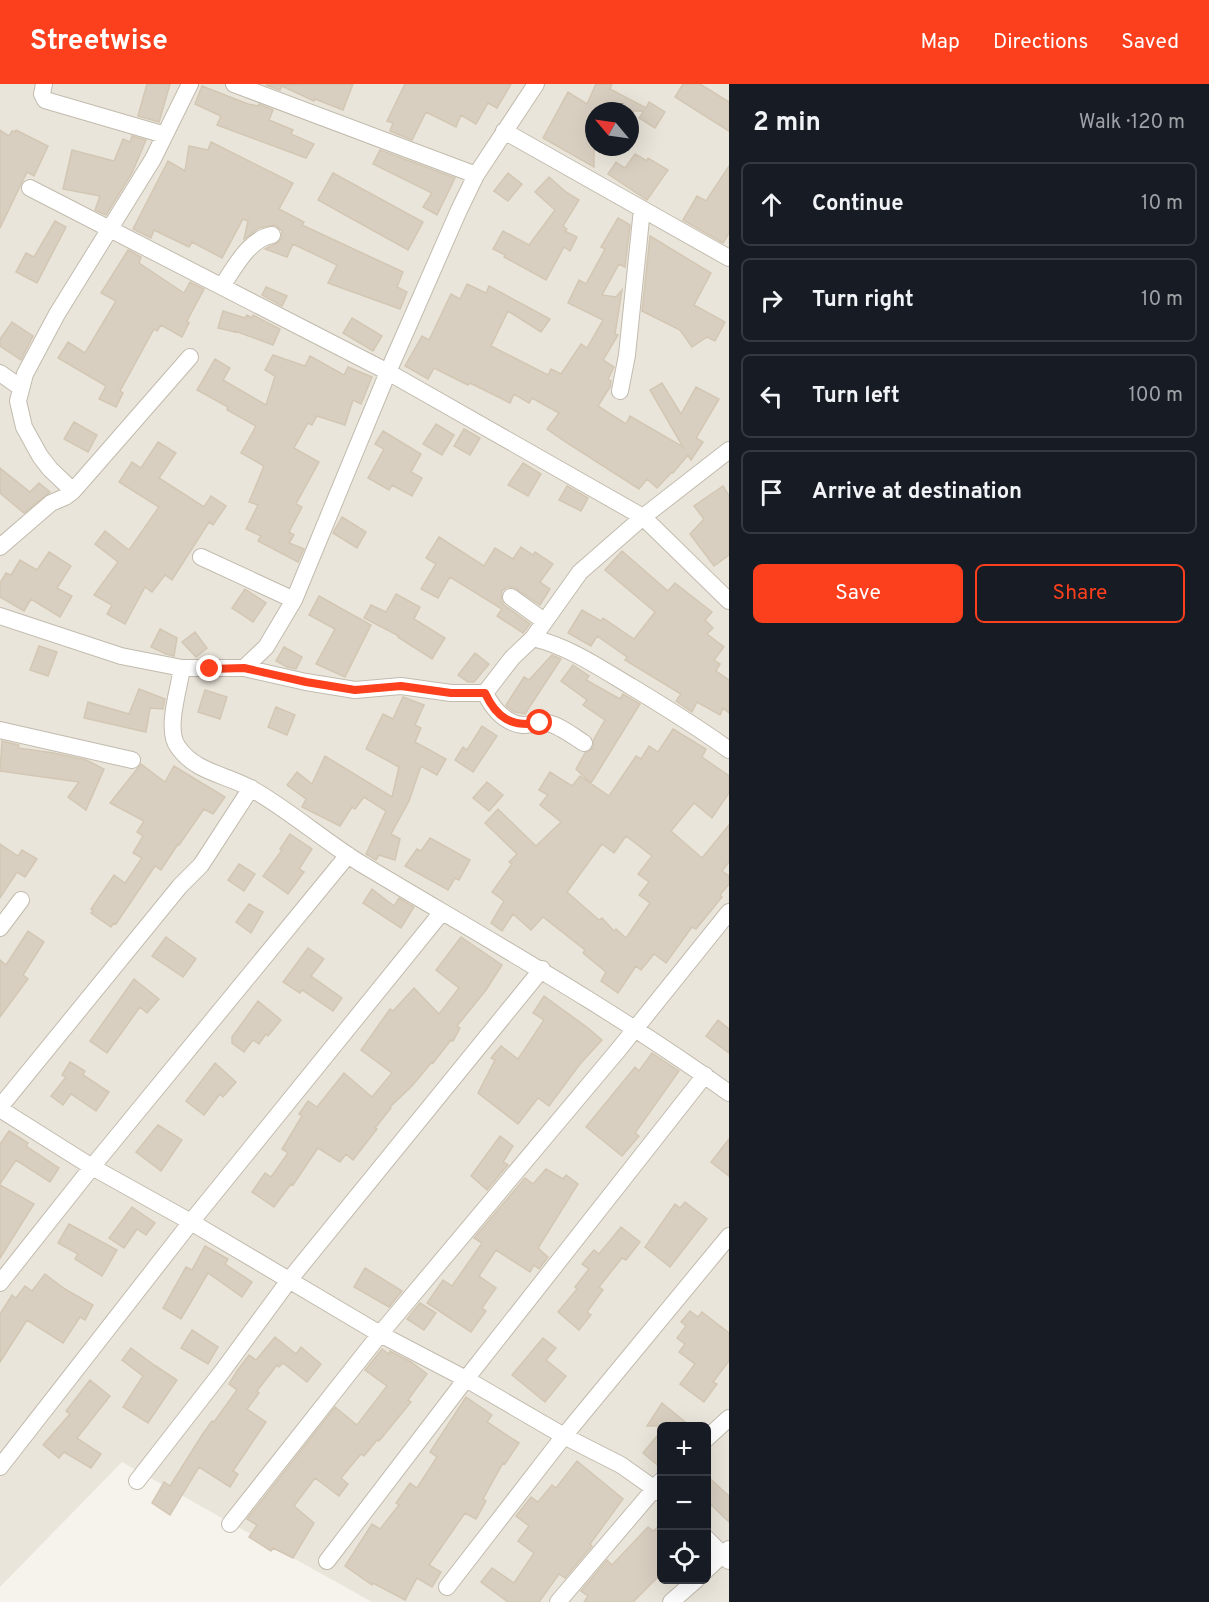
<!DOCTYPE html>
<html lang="en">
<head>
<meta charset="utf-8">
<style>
	:root { --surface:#171b24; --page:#242831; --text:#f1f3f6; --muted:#9ea1a6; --line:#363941; --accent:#fc3f1d }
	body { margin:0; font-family:Overpass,sans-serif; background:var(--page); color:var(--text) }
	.controls { position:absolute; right:18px; bottom:18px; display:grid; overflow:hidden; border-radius:9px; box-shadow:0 6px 24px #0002 }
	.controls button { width:54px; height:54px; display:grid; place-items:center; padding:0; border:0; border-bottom:2px solid var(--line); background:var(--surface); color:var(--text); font:30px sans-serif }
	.compass { position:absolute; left:585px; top:18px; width:54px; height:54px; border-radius:50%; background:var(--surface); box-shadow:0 6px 24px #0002; rotate:299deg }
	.stop { position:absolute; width:18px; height:18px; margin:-14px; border:4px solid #fc3f1d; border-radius:50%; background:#fff }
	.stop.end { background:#fc3f1d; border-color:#fff; box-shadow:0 2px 6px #0008 }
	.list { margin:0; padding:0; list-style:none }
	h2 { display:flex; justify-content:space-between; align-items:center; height:78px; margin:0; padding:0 24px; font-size:26px }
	h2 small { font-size:20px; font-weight:400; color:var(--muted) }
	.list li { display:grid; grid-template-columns:39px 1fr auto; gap:18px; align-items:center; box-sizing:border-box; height:84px; margin:0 12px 12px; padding:0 12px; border:2px solid var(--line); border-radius:9px }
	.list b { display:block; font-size:22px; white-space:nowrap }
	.list em { font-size:20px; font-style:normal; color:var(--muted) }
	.actions { display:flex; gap:12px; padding:18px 24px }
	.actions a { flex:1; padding:14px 0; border:2px solid var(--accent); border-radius:9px; text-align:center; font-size:21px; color:var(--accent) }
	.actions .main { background:var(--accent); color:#fff }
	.icon { flex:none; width:33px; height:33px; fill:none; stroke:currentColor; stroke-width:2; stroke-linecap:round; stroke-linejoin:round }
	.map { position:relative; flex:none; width:729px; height:1518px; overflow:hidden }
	header { display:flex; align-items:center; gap:36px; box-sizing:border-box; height:84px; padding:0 30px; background:var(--accent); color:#fff }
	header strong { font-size:28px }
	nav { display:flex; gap:33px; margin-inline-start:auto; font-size:21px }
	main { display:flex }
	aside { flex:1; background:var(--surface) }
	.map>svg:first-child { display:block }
	.residential { fill:#eae5da; fill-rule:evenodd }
	.building { fill:#d8cfc1; stroke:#d3c7b4; stroke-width:1.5; fill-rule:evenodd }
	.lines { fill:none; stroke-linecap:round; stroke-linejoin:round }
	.street-casing { stroke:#c2bbae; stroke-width:18 }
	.street { stroke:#fff; stroke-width:16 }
	.route { stroke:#fc3f1d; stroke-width:8 }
</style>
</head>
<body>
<header>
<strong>Streetwise</strong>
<nav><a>Map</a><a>Directions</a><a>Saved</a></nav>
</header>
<main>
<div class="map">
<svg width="729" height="1518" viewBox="0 0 729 1518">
	<rect width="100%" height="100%" fill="#f6f3ec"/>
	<path class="residential" d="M0 0H729V1518H372L122 1378 0 1503ZM594 27H630V63H594ZM662 1342H706V1496H662Z"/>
	<path class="building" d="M147 0H170L159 38 138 32Z
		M353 0 343 26 315 15 314 17 282 2 280 6 266 1Z
		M405 0H511L497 24 488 19 476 40 461 31 456 43 426 28 412 56 390 47 393 39 387 37Z
		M596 0H612L610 5 646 24 649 18 665 28 655 44 639 34 644 27H594V83L543 54 568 8 587 20Z
		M683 0H700L729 18V47L675 13Z
		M202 2 248 20 258 22 259 20 273 26 269 36 293 46 291 50 314 60 306 74 217 41 221 32 195 20Z
		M0 46 9 52 12 47 15 48 16 46 48 62 34 92 27 88 0 144Z
		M132 52 146 56 132 89 106 131 95 126 100 112 63 105 72 66 114 77 123 55 130 58Z
		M211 58 293 99 279 125 304 138 302 141 403 188 397 203 407 208 400 225 328 199 337 181 293 160 287 173 265 165 279 158 282 154V147L275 141 259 144 244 155 248 137 243 135 222 174 192 158 189 163 154 146 151 154 133 145 168 77 185 87 189 62 208 66Z
		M380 66 455 94 437 131 423 123 432 109 373 80Z
		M635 70 647 77 648 74 668 86 647 116 608 90 616 78 625 84Z
		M729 82V149L723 159 683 136 697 112 706 117Z
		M333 89 423 138 408 166 318 116Z
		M508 89 522 100 508 117 494 107Z
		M549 93 566 108 579 116 563 142 567 145 565 147 577 153 570 167 564 163 546 196 504 173 505 171 493 165 503 147 529 161 555 126 535 108Z
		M618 134 630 141 625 183 619 180 602 211 616 213 622 206 615 250 618 251 603 276 614 283 608 295 611 297 610 303 598 322 626 340 630 332 683 363 650 306 662 299 681 330 696 303 719 315 696 354 703 358 691 376 688 371 673 389 672 388 657 404 647 395 639 405 567 359 547 345 559 329 532 314 529 319 514 310 510 319 470 299 468 301 434 284 428 295 405 282 422 252 429 256 451 210 460 215 467 200 486 209 489 202 550 235 541 248 508 227 491 262 548 291 551 285 561 290 581 260 587 264 603 236 568 219 579 196 586 200 605 165 601 163Z
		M55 137 66 143 37 199 16 188 26 169 34 173Z
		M650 152 711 189 694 221 725 238 715 257 707 253 692 263 680 246 642 227Z
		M128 166 141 173 139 179 184 209 190 198 204 205 187 237 189 239 182 253 161 241 157 247 154 245 120 307 123 309 116 323 99 315 106 302 58 274 68 258 85 269 116 217 101 209Z
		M266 203 287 212 282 222 262 211Z
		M223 227 245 234 247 231 252 234 253 231 280 245 273 261 235 247V248L218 244Z
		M352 234 382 252 373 267 343 249Z
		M12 238 33 252 21 276 0 262V255Z
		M273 271 305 282 310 272 344 291 348 283 372 293 361 320 353 316 345 341 317 332 312 341 308 339 294 364 319 378 296 420 302 423 289 448 294 451 289 459 304 465 298 478 258 457 261 452 246 445 258 421 249 418 264 382 241 369 256 342 227 326 228 323 197 306 215 275 230 284 223 296 266 321 275 292 265 286Z
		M74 338 97 351 88 368 64 355Z
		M436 340 454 351 442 371 423 360Z
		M464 345 480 354 470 371 454 362Z
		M383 347 421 370 411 388 422 394 412 412 392 401 389 406 368 394 384 365 375 360Z
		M158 358 176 369 159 394 204 423 211 412 226 422 213 441 209 438 172 496 165 491 152 508 145 503 125 540 107 530 112 521 94 511 118 478 95 460 105 447 129 466 159 423 119 398 132 378 141 384Z
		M523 379 541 390 528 412 508 401Z
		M0 384 30 408 39 399 50 408 24 429 0 409Z
		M567 402 588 414 581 427 559 416Z
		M723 402 729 412V471L714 482 690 450 704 435 694 422Z
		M342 433 366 448 357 464 333 449Z
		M439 453 484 482 495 464 513 475 521 463 533 471 535 468 553 480 540 498 550 505 540 521 513 503H507L502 507 501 517 504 521 530 540 523 549 497 532 502 525 450 493 438 514 421 505 436 480 426 474Z
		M622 467 668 507 675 499 712 528 705 536 713 544 707 550 724 563 714 576 720 580 716 587 729 596V629L723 624 720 631 697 618 692 628 676 617 681 610 625 576 627 573 597 552 591 562 568 549 582 526 601 537 603 534 634 555 655 528 605 486Z
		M49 468 71 482 57 504 72 512 60 533 31 515 24 527 0 513V499L6 489 11 491 20 476 37 486Z
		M245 505 266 519 253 538 232 524Z
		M396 510 420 523 414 535 445 554 432 575 398 553 399 552 364 534 371 521 386 528Z
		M319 512 371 541 345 593 316 580 335 545 309 531Z
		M160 545 177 554 174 572 166 570 151 563Z
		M195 548 207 564 196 573 182 558Z
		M39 562 57 568 48 592 30 586Z
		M284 563 302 573 296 585 287 583 276 577Z
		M475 569 489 580 474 598H468L458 591Z
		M552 571 561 575 525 630 515 628 507 623 506 621 524 593 529 596Z
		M573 581 589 592 586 596 620 615 623 610 640 620 591 699 576 685 585 669 593 664 594 655 605 636 583 621 587 616 561 597Z
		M139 605 165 615 163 625 150 624 146 648 84 634 88 618 129 630Z
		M205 606 227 613 220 635 198 628Z
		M403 613 424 621 415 641 421 644 415 658 446 675 437 691 421 682 409 717 391 750 400 755 395 776 379 771 376 776 366 770 386 727 364 713 355 725 352 723 340 742 302 723 306 715 287 701 297 688 312 700 325 672 392 713 399 683 366 665 383 630 393 635Z
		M276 623 295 631 287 651 268 643Z
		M482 642 497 652 473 688 455 676 463 663 467 666Z
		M673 645 706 665 702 673 729 692V709L712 734 694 719 671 747 702 774 729 741V778L722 787 729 792V800L720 811 722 813 696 845 692 843 666 879 654 870 641 886 636 882 618 909 601 897 606 888 583 869 585 866 543 833 531 846 513 830 502 847 491 839 504 817 492 808 512 780 509 778 517 770 485 739 498 725 536 762 561 738 540 721 548 711 539 706 550 688 572 702 580 692 609 712 636 672 641 675 649 662 658 668ZM626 752 652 772 638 790 649 798 639 811 650 819 626 854 616 845 614 847 602 834 599 836 567 808 602 760 614 769Z
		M2 657 19 661 18 664 54 669 86 676 104 685 86 726 68 713 79 698 0 687Z
		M141 680 165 698 174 682 225 713 213 730 204 725 179 761 178 760 161 786 155 782 116 840 114 839 111 843 91 829 93 826 91 825 114 791 125 799 142 774 133 769 143 752 137 748 144 737 110 719Z
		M487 698 503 711 489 727 473 714Z
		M290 750 312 765 299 785 304 788 288 810 263 792 282 766 280 765Z
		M430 754 470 776 459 796 455 794 448 806 405 782 417 765 421 767Z
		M0 760 18 772 22 766 37 775 25 793 17 788 0 814Z
		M239 780 255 790 244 807 228 796Z
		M372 805 394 822 399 814 414 823 401 844 363 819Z
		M249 820 263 828 251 849 236 838Z
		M28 847 44 858 23 891 28 895 0 933V876L6 881Z
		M166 853 196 875 183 893 152 872Z
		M461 853 502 881 486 906 457 942 460 944 453 957 451 956 433 979 432 978 412 1002 390 1023 391 1024 375 1044 377 1045 353 1076 346 1070 340 1078 318 1064 293 1101 291 1100 274 1123 252 1108 265 1089 271 1093 288 1069 282 1065 302 1032 299 1030 308 1017 317 1023 344 989 372 1013 392 989 361 966 390 925 393 927 414 904 439 930 459 904 436 886Z
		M308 864 324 875 311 892 342 914 333 927 302 906 300 909 283 898Z
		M134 895 159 915 147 929 140 923 107 969 90 957Z
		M544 912 588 944 602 956 580 980 549 1022 538 1014 518 1040 478 1009 495 976 491 974 501 962 518 975 544 936 533 929Z
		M258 917 281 936 268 952 266 950 259 960 253 956 244 968 232 959V953Z
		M718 936 729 945V969L706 952Z
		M652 969 679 987 635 1049 639 1052 622 1072 586 1043 635 983 639 987Z
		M70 978 85 987 83 991 109 1008 96 1027 71 1010 63 1021 51 1012 66 993 62 991Z
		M215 979 236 998 223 1013 220 1010 204 1031 186 1017Z
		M158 1041 182 1056 161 1087 136 1068Z
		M9 1047 28 1059 26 1062 59 1084 50 1098 16 1076 0 1100V1060Z
		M500 1052 513 1062 503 1078 508 1081 487 1106 471 1092Z
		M729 1055V1092L711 1078Z
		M546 1085 563 1095 566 1091 578 1100 538 1164 548 1173 539 1185 534 1181 530 1188 496 1166 479 1192 496 1204 482 1224 486 1227 471 1248 427 1219 443 1196 452 1202 482 1159 474 1154 525 1094 533 1100Z
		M0 1101 34 1120 0 1174Z
		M685 1118 707 1135 670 1183 645 1163 675 1120 680 1124Z
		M132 1123 155 1139 146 1151 137 1145 124 1164 109 1154Z
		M69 1140 117 1166 102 1192 75 1175 78 1170 58 1159Z
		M621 1143 640 1158 626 1176 622 1174 599 1203 603 1206 587 1228 591 1231 579 1246 558 1228 577 1205 575 1203 589 1185 582 1180 594 1166 599 1170Z
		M205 1162 228 1175 225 1180 252 1198 242 1213 208 1189 181 1235 163 1224 186 1183 192 1186Z
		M365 1184 402 1207 389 1223 354 1203Z
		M45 1190 65 1205 93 1221 85 1236 80 1233 63 1259 27 1236 0 1278V1230L12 1211 16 1214 25 1202 32 1207Z
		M420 1219 436 1229 424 1246 407 1235Z
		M690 1227 698 1233 702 1228 729 1249V1277L713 1298 717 1300 704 1318 680 1300 695 1280 679 1268 685 1260 677 1254 686 1242 681 1238Z
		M192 1246 218 1263 208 1280 181 1264Z
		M275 1253 296 1270 301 1263 321 1280 307 1298 283 1279 279 1283 277 1281 257 1307 259 1309 247 1325 266 1338 233 1387 238 1390 230 1403 199 1383 170 1431 152 1419 164 1398 170 1402 202 1351 212 1337 214 1338 237 1306 229 1300 237 1287 249 1271 256 1276Z
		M543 1254 556 1264 546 1276 566 1292 545 1318 512 1291Z
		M131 1264 154 1281 177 1296 148 1339 123 1323 143 1292 122 1276Z
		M382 1265 389 1270 390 1267 411 1278 427 1290 408 1316 411 1318 379 1357 377 1356 364 1372 361 1370 341 1394 348 1400 339 1412 315 1394 294 1422 314 1439 293 1474 273 1464 271 1467 249 1453 257 1441 247 1435 335 1323 357 1341 387 1302 365 1286Z
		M90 1296 110 1312 77 1354 101 1370 91 1384 64 1368 59 1374 43 1361 70 1330 66 1327Z
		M466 1313 492 1331 487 1338 519 1359 505 1380 503 1379 483 1415 486 1417 476 1435 465 1429 429 1481 441 1488 432 1503 417 1494 405 1516 373 1499 372 1501 345 1482 372 1440 380 1445 399 1421 396 1419 410 1399 417 1404 437 1373 430 1368Z
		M662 1319 690 1342H647Z
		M662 1346V1385L643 1369Z
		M577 1377 623 1415 590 1460 592 1462 565 1494 559 1490 539 1518H508L481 1498 492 1484 514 1499 534 1469 518 1457 529 1442 516 1432 531 1413 538 1418 552 1401 556 1404Z
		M706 1391 729 1412V1438L706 1416Z
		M662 1440V1489L633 1518H584L588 1512 581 1507 607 1476 612 1481 648 1443 653 1447Z"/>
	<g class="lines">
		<defs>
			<path id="street" d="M44 0 42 10 45 16 165 51
				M234 0 476 91
				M504 47 729 174
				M30 104 388 288 643 433 729 517
				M222 202C235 183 249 155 272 151
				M0 289 21 304
				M620 307 627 271 642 125
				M73 407 190 273
				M0 463 51 419 65 413 73 407 50 385 40 372 24 343 18 317 25 290 57 230 153 75 190 0
				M201 473 294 516
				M511 513 544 537
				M0 532 121 572 182 584H244L266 563 294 516 388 288 459 126 476 91 536 0
				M533 554C570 563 600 584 632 603 665 623 698 643 729 666
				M182 584C179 605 165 646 178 663 196 689 226 690 252 705 289 726 323 756 360 779 485 854 611 924 729 1009
				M244 584 306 598 355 606 401 602 451 609H485L512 574 533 554 580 488 643 433 729 366
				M485 609C493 625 504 639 523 641 531 641 539 638 547 639 559 641 573 652 584 659
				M0 646 132 676
				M0 844 21 816
				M0 1023 180 802 201 781 251 704
				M0 1025 92 1083 191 1138 380 1250 466 1295 564 1352 621 1381 662 1410
				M0 1199 92 1083 348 771
				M706 1355 729 1334
				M0 1383 191 1138 442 828
				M137 1397 221 1289 290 1195 542 885
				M230 1440 380 1250 619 965 729 828
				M706 1454 729 1477
				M327 1477 466 1295 705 991
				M706 1486 729 1465
				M447 1503 564 1352 729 1152
				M558 1518 661 1397
				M671 1518 696 1496"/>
		</defs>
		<use href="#street" class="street-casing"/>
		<use href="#street" class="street"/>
	</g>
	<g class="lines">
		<path class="route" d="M210 585 244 584 306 598 355 606 401 602 451 609H485C497 635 512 643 540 639"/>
	</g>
</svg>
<div class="controls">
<button>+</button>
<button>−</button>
<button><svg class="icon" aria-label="locate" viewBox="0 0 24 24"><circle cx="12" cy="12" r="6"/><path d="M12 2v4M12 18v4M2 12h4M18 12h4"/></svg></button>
</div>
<svg class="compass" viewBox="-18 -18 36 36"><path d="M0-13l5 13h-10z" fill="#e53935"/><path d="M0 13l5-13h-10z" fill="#9ea1a6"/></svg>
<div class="stop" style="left:540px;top:639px"></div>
<div class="stop end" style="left:210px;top:585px"></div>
</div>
<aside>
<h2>2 min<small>Walk · 120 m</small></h2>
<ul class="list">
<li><svg class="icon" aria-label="ahead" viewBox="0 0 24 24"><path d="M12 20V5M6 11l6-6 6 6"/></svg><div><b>Continue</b></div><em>10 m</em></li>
<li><svg class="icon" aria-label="right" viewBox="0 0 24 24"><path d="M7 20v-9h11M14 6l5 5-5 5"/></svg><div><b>Turn right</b></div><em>10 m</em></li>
<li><svg class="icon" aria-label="left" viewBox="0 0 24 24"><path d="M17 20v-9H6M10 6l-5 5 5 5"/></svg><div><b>Turn left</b></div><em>100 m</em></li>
<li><svg class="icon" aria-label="arrive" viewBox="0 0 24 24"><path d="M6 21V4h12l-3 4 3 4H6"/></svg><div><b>Arrive at destination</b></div></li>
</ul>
<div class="actions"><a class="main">Save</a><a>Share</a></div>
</aside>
</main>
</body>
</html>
